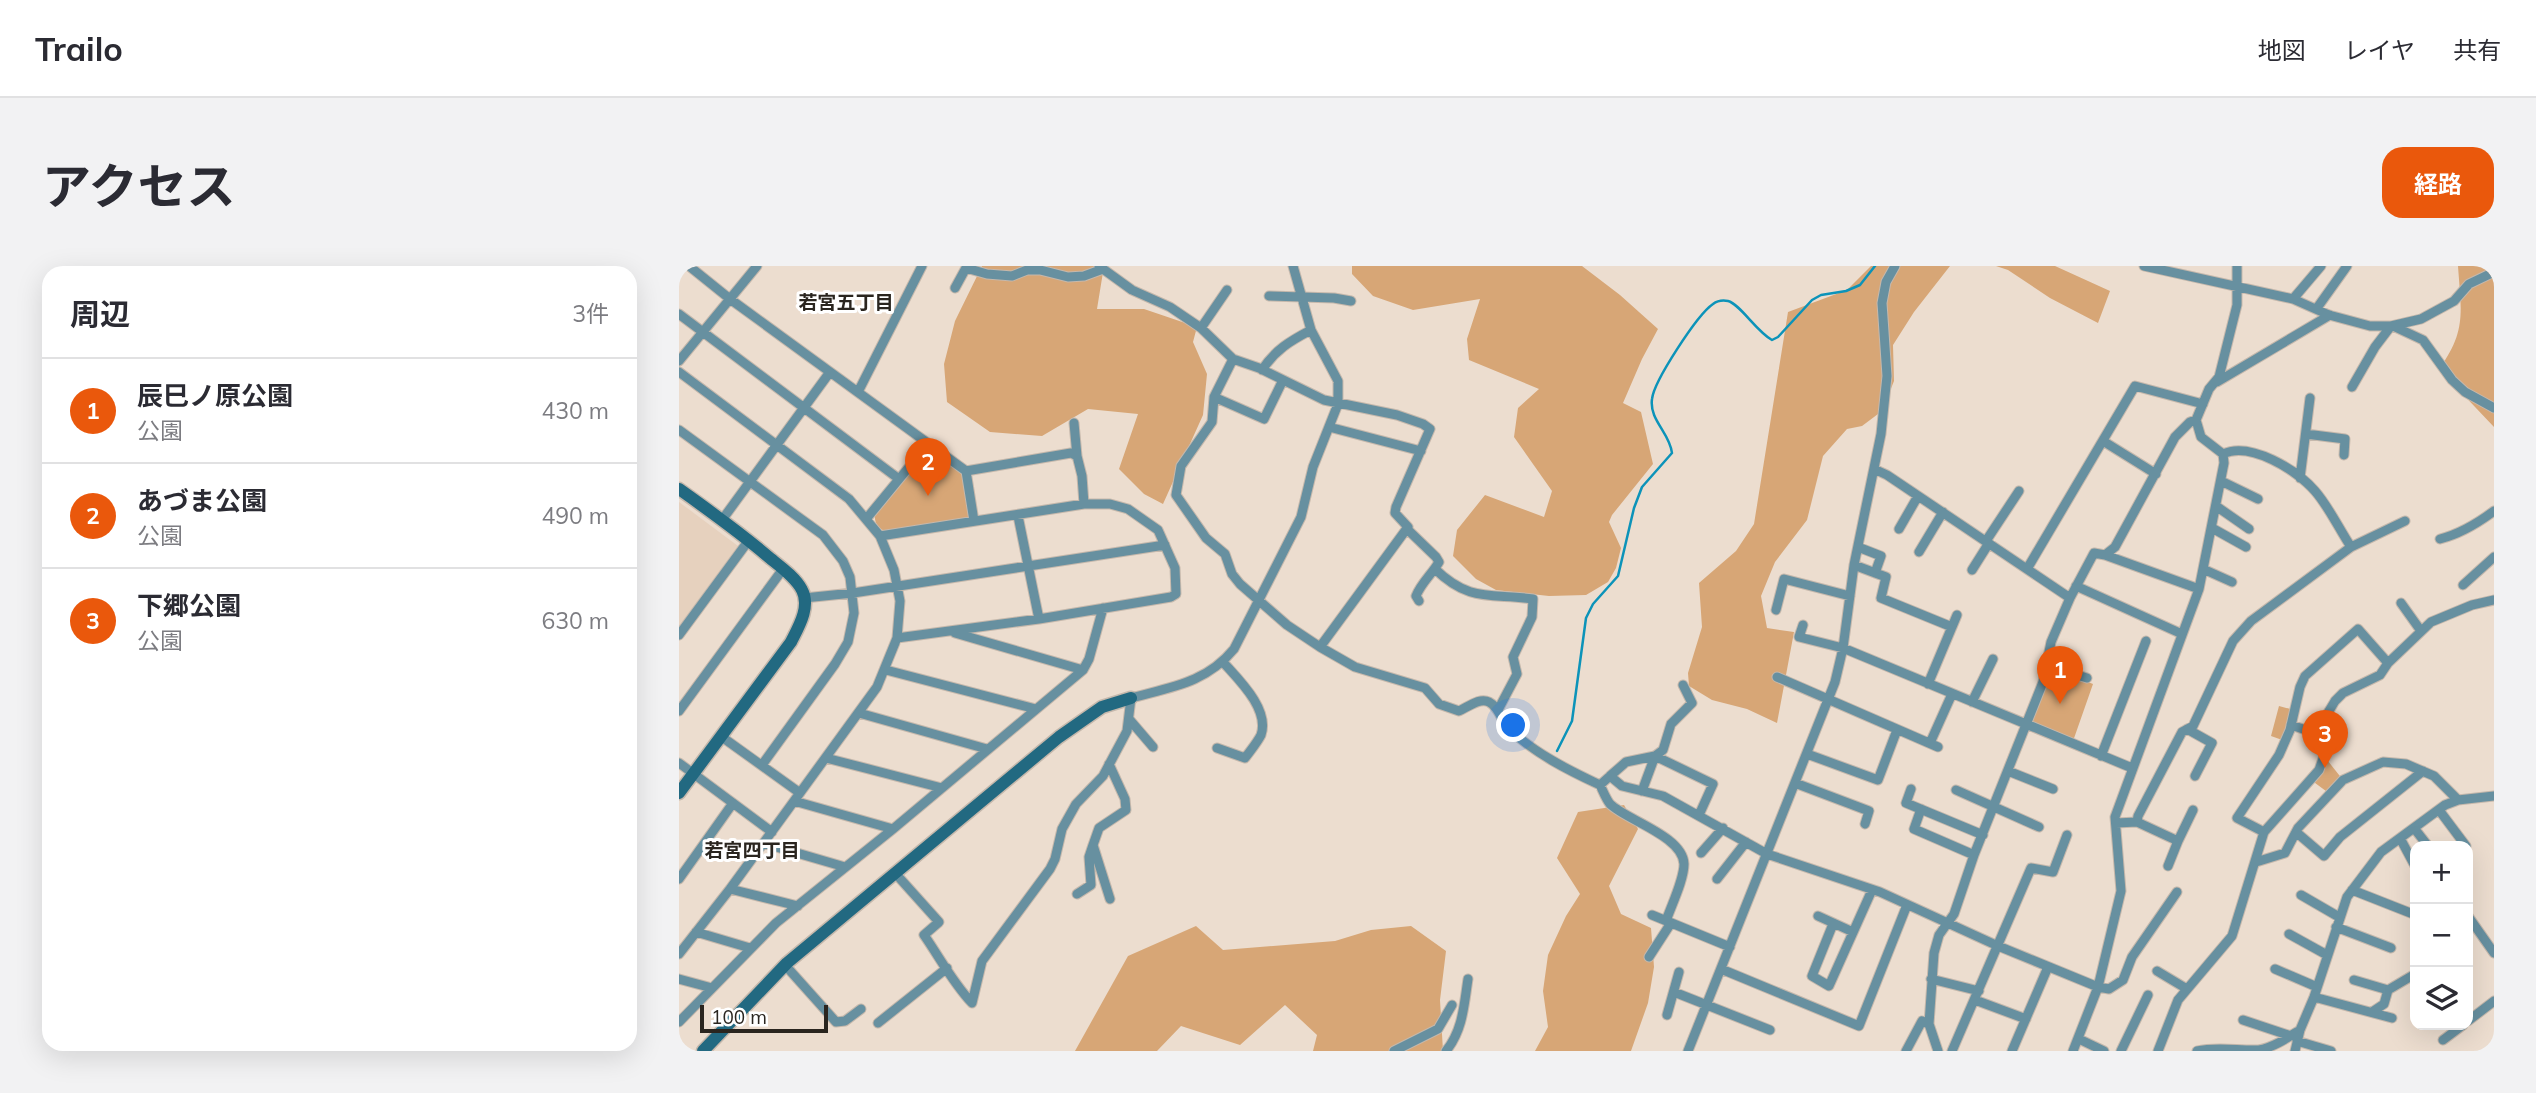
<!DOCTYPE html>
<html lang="ja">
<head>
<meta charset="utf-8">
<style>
	:root { --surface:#fff; --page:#f2f2f3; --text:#2b2b33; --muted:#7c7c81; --line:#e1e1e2; --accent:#ea580c }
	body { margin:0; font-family:Mulish,"Noto Sans JP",sans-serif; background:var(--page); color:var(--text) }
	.controls { position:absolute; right:21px; bottom:21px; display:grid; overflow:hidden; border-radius:14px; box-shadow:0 7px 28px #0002 }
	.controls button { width:63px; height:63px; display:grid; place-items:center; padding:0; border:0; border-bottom:2px solid var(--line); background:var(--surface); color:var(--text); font:35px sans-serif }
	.scale { position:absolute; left:21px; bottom:18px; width:128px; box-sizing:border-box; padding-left:7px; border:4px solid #2a251f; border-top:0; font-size:19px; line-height:24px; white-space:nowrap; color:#2a251f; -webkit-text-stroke:5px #fff; paint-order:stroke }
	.you { position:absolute; left:835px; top:460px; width:24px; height:24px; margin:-18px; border:5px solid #fff; border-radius:50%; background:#1a73e8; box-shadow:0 0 0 10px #1a73e833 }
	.badge { display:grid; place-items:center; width:46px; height:46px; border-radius:50%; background:var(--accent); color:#fff; font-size:23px; font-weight:700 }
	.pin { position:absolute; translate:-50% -58px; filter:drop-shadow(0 2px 4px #0008) }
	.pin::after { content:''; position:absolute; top:37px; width:24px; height:21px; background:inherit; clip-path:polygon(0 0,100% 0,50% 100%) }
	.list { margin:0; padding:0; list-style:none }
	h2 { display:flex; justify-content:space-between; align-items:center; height:91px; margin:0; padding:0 28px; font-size:30px }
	h2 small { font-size:23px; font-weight:400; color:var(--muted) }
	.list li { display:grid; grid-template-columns:46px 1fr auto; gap:21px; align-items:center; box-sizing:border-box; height:105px; padding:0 28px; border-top:2px solid var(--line) }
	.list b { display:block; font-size:26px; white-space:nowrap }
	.list p { margin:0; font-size:23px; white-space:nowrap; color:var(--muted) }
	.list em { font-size:23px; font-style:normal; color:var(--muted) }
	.icon { flex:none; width:38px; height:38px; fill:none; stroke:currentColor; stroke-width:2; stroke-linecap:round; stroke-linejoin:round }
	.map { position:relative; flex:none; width:1815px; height:785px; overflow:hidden; border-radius:21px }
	header { display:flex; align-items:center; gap:42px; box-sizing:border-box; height:98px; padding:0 35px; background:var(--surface); border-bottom:2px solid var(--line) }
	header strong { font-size:33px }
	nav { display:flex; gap:38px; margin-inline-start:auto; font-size:24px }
	.intro { display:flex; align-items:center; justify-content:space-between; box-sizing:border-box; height:168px; padding:0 42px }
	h1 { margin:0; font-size:49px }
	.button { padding:18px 32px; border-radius:21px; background:var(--accent); color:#fff; font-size:24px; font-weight:700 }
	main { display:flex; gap:42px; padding:0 42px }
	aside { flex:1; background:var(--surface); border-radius:21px; box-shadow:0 7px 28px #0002 }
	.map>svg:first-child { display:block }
	.built { fill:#e6d1be }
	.green { fill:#d7a676 }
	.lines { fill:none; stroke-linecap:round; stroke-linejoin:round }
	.stream { stroke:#0c93b9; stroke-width:2.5 }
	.street-casing { stroke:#c5b8ac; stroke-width:11 }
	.secondary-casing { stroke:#c5b8ac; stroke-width:15 }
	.street { stroke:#6790a0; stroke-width:9 }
	.secondary { stroke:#226981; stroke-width:12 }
	.labels { text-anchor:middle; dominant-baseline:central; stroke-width:6; stroke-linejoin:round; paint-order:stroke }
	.neighbourhood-label { font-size:19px; font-weight:bold; fill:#2a251f; stroke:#fff }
</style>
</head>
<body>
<header>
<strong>Trailo</strong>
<nav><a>地図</a><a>レイヤ</a><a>共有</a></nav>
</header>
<div class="intro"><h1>アクセス</h1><a class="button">経路</a></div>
<main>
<aside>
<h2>周辺<small>3件</small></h2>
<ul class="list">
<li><span class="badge">1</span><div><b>辰巳ノ原公園</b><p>公園</p></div><em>430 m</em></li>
<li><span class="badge">2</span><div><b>あづま公園</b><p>公園</p></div><em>490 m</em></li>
<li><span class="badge">3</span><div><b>下郷公園</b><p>公園</p></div><em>630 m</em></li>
</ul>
</aside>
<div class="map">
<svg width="1815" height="785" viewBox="0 0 1815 785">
	<rect width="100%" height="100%" fill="#ecddcf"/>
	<path class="built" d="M0 236 59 280 0 360Z"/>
	<path class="green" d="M303 0H425L418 43H465L518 61 514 76 528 108 524 149 484 238 465 228 440 203 459 148 409 143 363 170 311 166 268 136 265 98 276 55Z
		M673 0H903L941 29 979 63 963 93 944 137 962 146 974 198 933 249 930 256 942 282 937 302 929 316 907 329 870 330 817 324 797 313 774 290 778 264 806 229 865 251 873 225 835 171 839 142 860 123 790 94 788 73 801 33 734 44 694 30 673 8Z
		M1192 0H1271L1235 46 1214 79 1215 115 1203 145 1183 160 1168 163 1144 190 1128 254 1096 296 1082 330 1088 362 1115 366 1098 457 1068 443 1033 434 1010 420 1009 407 1023 361 1020 317 1057 285 1075 258 1109 46 1168 24Z
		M1317 0H1376L1431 25 1419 57 1371 32 1329 4Z
		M1779 0H1815V161L1760 103C1788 65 1782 45 1779 0Z
		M253 184 283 207 290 250 288 253 207 266C199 262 195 257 196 248L248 186Z
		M1369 400 1414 418 1393 478 1346 459Z
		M1600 440 1615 444 1606 475 1592 470Z
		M1645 490 1664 514 1651 528 1632 514Z
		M945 539 959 563 930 620 942 648 972 662 975 701 969 737 952 785H856L869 761 864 725 869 689 887 650 901 628 878 592 899 546Z
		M517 660 544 684 656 675 692 664 732 660 767 685 761 734 764 785H634L638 769 606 739 561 779 502 760 478 785H396L449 690Z"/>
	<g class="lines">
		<path class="stream" d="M878 485 893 455 907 352 914 338 939 310 955 242 963 221 993 187C991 167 970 154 973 133 975 115 1018 49 1034 38 1038 35 1044 34 1049 35 1061 38 1077 65 1093 74L1099 71 1133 34 1142 29 1167 25 1181 19 1196 0"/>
		<defs>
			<path id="street" d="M10 0 51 33 287 205 295 255
				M420 0 453 24 491 41 522 62 554 93 580 102 645 134 718 149 744 158 751 163 717 241 716 247 729 261 641 381
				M1465 0 1614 33 1650 49 1691 60H1712L1742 53 1775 35 1790 18 1815 6
				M287 2 308 8 333 10 348 4H361L389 11 405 10 424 3
				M276 22 288 0
				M590 30 655 32 672 35
				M1614 33 1642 0
				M1638 42 1668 0
				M0 48 220 213
				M1714 60 1744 74 1773 114 1786 126 1815 142
				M522 62 548 24
				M554 93 535 131 585 153 604 114
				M0 95 78 0
				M583 104C596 84 611 75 632 64
				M0 106 170 233 201 270 215 304 221 335 218 372 198 421 51 623 0 688
				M1538 116 1651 49
				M1673 121 1696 81 1712 60
				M179 126 243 0
				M535 131 533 156 502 200 497 229 527 272 546 288 553 308 561 318 608 359 641 381 676 401 746 422 760 438 780 445C789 441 801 431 810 436 820 441 822 454 829 462 855 487 889 504 921 519L931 510 943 520 984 530 1088 588 1201 626 1319 680 1419 721 1430 723 1444 714 1453 691 1498 626
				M395 157 398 190
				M650 161 742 185
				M0 164 144 269 164 295 171 311 175 347 169 376 156 398 83 499
				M1627 168 1666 173 1665 189
				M1424 175 1477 208
				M1544 188C1571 175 1618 204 1636 225 1650 241 1660 263 1672 281
				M1195 203 1208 209 1391 332
				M287 205 392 187 398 190 403 210 405 238
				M1621 212 1631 132
				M1542 215 1579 233
				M1537 240 1570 263
				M339 250 360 353
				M188 252 249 178
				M43 254 151 106
				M1533 262 1567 281
				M728 263 757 291 760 296C753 308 742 317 737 330L740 335
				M1220 263 1239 230
				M201 270 405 238H431L449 243 479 264 496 302 497 328 492 331 360 353 218 372
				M1761 273C1781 268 1799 257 1815 245
				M1307 275 1340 225
				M1179 281 1202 290 1196 307
				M1240 286 1264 246
				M1426 289 1436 281 1496 171 1511 156 1517 154
				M1175 299 1207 311 1202 332 1273 361
				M756 303C791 337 812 327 854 333L853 351 834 391 838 408 819 444
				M1348 303 1456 120 1524 138
				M1524 303 1553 316
				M1293 304 1310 277
				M1784 319 1815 291
				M1397 320 1503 368
				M125 332 174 327 486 279
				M1722 337 1742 365
				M1097 344 1105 313 1171 330
				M1124 359 1120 371 1164 382 1453 502
				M276 367 404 404
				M0 369 70 274
				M1369 400 1408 412
				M207 404 357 443
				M1098 411 1259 481
				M1249 418 1278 349
				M1293 436 1314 393
				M0 445 104 303
				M180 447 308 483
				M450 453 474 481
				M1612 459 1645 470
				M1508 463 1533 477 1516 510
				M43 471 121 527
				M1251 477 1273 428
				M538 482 566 492C571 485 578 477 582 469 591 443 559 413 544 396
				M1128 488 1199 514 1218 464
				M1422 490 1467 375
				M147 492 263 522
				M0 497 93 566
				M430 498 446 533 447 544 420 562 414 579 431 633
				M1329 505 1374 523
				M931 510 947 496 976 490 984 484 992 458 1013 437 1004 419
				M1116 517 1190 545 1186 558
				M921 519C924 525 927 533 931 538 947 554 1004 570 1005 598 1005 614 992 640 987 655
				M1232 523 1227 537 1304 569
				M1277 524 1360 561
				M963 525 976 490 1034 518 1020 549
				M1779 534 1815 530
				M115 535 214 563
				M1242 543 1235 563 1295 589
				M1760 544 1787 580
				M1458 556 1459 550 1503 466 1514 460 1554 375 1572 355 1672 281 1726 255
				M1437 557 1458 556 1499 575
				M1735 562 1749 580
				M1585 566 1558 552 1600 489 1611 464 1621 421 1626 410 1679 363 1709 397
				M1617 566 1645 590 1661 571 1744 505
				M1721 572 1736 600
				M84 577 166 601
				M1022 587 1044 562
				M1577 596 1606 587 1619 562 1664 514 1704 496 1727 498 1755 510 1779 534 1766 539 1702 586 1668 631 1635 731 1621 764 1616 785
				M1489 600 1499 575 1514 544
				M216 607 260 656 245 669C261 692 274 717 293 737
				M0 613 54 537
				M1038 613 1067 576
				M51 623 119 640
				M1673 624 1734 648 1736 646
				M398 628 412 619 410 591 414 579
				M1622 629 1660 651
				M973 649 1051 681
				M1139 650 1174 666
				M1789 650 1815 687
				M1154 658 1133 710 1150 720 1193 624
				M1657 661 1712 682
				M17 666 71 682
				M1610 668 1648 689
				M970 691 992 657
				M106 699 157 756 166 755 182 743
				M1042 703 1180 760 1228 639
				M1596 703 1638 721
				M1478 705 1508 723
				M0 713 33 722
				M1252 713 1300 725
				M1675 714 1709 724 1736 708
				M995 726 1091 764
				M1635 731 1713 752
				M1296 734 1347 753
				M293 737 303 695 371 603 376 593 383 563 397 538 424 510 448 465 452 432C492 421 527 417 555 383L622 251 634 201 659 138V115L632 64 614 0
				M1693 746 1705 738 1709 724
				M988 749 1000 706
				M1564 754 1612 770
				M1789 755 1815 735
				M0 756 97 657 214 563 404 404 410 393 424 342
				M199 757 268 702
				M1250 758 1255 687 1260 669 1275 648 1295 589 1364 416 1372 376 1391 332 1415 287 1426 289 1520 323
				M1400 773 1425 785
				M1764 774 1784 759
				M1618 775 1652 785
				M715 785 759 763 773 739
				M767 785C784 764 785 739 789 713
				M1009 785 1156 416 1164 382 1175 299 1202 168 1208 110 1203 37 1207 16 1216 0
				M1227 785 1243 755 1250 758 1259 785
				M1273 785 1352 602 1374 606 1388 569
				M1333 785 1369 701
				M1394 785 1419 721 1442 625 1436 551 1520 323 1545 197 1544 188 1522 171 1517 154 1530 123 1540 111 1558 39V0
				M1442 785 1469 729
				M1479 785 1499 734 1553 670 1585 566 1640 504 1645 490V461L1647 450 1656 435 1664 427 1701 409 1709 397 1752 356 1793 339 1815 334
				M1518 785C1539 780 1560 785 1580 784 1595 781 1608 772 1621 764"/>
			<path id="secondary" d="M0 223C31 245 63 268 92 293 102 301 117 312 123 324 132 341 119 362 112 376L0 527
				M24 785 108 697 380 471 423 441 452 432"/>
		</defs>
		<use href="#street" class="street-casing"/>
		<use href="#secondary" class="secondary-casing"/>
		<use href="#street" class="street"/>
		<use href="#secondary" class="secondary"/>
	</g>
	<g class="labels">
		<g class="neighbourhood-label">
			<text x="167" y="36">若宮五丁目</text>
			<text x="73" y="584">若宮四丁目</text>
		</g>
	</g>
</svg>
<div class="controls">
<button>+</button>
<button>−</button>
<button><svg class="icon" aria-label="layers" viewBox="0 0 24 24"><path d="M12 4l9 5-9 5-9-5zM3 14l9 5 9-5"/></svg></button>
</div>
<div class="scale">100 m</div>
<div class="you"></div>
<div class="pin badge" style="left:1381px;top:438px">1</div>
<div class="pin badge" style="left:249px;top:230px">2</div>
<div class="pin badge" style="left:1646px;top:502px">3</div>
</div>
</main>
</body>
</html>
